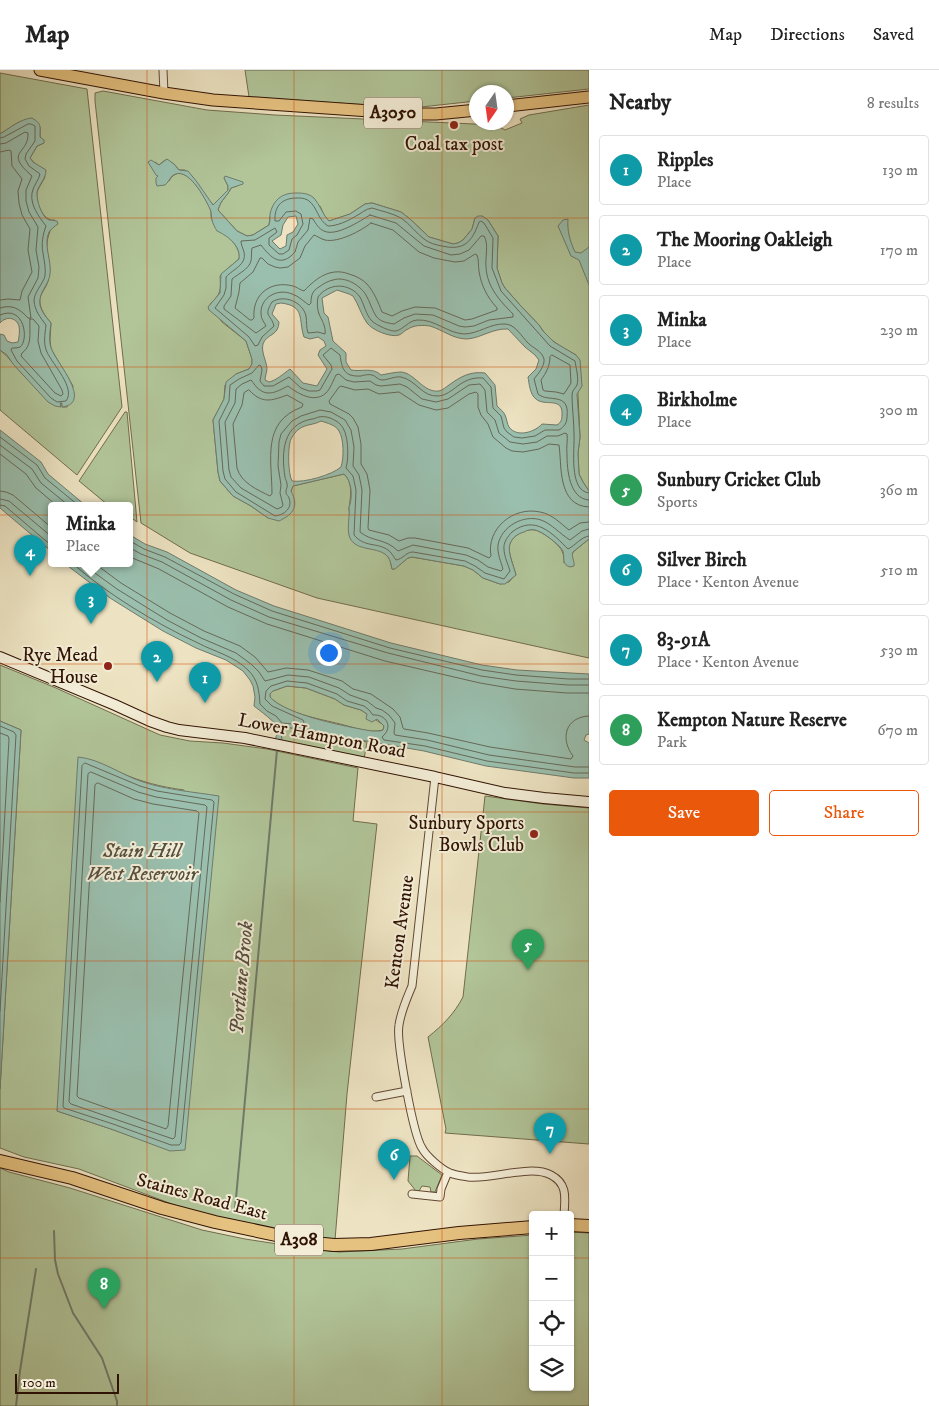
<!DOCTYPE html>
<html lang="en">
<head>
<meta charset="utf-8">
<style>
	:root { --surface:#fff; --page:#f2f2f2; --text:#222; --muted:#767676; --line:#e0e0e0; --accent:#ea580c }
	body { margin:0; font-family:"IM FELL DW Pica",serif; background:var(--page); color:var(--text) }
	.controls { position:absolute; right:15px; bottom:15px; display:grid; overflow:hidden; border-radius:5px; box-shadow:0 1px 4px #0004 }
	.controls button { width:45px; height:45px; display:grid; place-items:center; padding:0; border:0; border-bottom:1px solid var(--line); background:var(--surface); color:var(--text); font:25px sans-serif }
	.compass { position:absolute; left:469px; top:15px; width:45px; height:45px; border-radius:50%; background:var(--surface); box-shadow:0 1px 4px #0004; rotate:193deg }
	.scale { position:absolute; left:15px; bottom:12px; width:104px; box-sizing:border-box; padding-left:5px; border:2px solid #311303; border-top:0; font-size:14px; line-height:18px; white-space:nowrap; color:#311303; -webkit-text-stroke:4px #f3edd7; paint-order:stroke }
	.you { position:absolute; left:328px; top:582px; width:18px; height:18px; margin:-12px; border:4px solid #fff; border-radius:50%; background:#1a73e8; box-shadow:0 0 0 8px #1a73e833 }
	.badge { display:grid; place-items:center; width:32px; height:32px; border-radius:50%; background:var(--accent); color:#fff; font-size:16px; font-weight:700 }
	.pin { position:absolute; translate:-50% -41px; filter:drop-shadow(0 1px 2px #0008) }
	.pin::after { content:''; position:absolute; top:26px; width:18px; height:15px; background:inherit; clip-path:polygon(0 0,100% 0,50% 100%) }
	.popup { position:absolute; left:48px; top:432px; width:85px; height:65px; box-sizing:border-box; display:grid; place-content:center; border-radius:5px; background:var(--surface); filter:drop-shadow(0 1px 4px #0005); font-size:16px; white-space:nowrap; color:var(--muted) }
	.popup b { font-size:19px; color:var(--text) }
	.popup::after { content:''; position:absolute; left:50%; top:100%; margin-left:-10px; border:10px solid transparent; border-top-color:var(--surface) }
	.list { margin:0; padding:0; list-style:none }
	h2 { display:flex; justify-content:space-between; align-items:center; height:65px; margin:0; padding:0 20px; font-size:21px }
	h2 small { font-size:16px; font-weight:400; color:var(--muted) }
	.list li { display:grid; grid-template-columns:32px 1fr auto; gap:15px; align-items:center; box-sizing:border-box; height:70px; margin:0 10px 10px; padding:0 10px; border:1px solid var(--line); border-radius:5px }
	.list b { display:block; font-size:19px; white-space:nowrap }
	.list p { margin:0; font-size:16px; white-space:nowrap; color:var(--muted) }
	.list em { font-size:16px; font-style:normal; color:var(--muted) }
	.actions { display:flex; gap:10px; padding:15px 20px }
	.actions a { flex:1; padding:11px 0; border:1px solid var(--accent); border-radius:5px; text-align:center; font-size:18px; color:var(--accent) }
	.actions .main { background:var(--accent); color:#fff }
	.icon { flex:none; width:28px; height:28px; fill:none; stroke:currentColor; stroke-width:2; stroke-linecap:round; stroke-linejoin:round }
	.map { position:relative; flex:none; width:589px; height:1336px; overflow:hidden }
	header { display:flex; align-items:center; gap:30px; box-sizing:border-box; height:70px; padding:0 25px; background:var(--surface); border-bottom:1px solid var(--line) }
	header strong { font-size:24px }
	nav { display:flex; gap:28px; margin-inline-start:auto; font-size:18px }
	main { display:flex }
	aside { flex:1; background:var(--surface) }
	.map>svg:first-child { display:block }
	.green { fill:#b1c599; stroke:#716c4e; fill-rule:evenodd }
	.water { fill:#9abfae; stroke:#707a6a; fill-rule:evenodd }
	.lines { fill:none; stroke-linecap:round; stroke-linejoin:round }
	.shore { stroke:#666958; stroke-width:1 }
	.stream { stroke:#707a6a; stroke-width:2 }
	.street-casing { stroke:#604733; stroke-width:9 }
	.secondary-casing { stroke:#311303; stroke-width:12 }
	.primary-casing { stroke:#311303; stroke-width:13 }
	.highway-casing { stroke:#311303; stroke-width:14 }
	.street { stroke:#f3edd7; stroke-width:7 }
	.secondary { stroke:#f3edd7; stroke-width:10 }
	.primary { stroke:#e6c281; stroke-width:11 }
	.highway { stroke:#e6c281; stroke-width:12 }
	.grid { fill:none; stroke:#d6520b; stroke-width:1; stroke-opacity:0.55 }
	.poi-dot { fill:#8f2418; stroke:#f3edd7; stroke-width:2 }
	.labels { text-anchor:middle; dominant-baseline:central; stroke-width:4; stroke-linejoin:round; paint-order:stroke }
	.shield { fill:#f3edd7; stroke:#6b5443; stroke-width:1 }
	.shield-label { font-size:18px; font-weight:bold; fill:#311303 }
	.poi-label { font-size:19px; fill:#311303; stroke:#f3edd7; text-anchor:end }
	.street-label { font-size:19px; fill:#311303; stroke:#f3edd7 }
	.water-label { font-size:20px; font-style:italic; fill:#564f3f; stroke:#f3edd7 }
</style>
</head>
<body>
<header>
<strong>Map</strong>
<nav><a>Map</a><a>Directions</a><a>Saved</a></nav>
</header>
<main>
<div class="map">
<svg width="589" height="1336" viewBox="0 0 589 1336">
	<rect width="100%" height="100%" fill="#ede3c2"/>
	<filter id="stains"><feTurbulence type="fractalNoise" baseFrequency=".004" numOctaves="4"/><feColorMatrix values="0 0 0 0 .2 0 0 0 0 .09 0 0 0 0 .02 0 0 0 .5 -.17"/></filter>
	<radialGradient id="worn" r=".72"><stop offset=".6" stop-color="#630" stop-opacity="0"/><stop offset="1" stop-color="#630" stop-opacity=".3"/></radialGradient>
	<path class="green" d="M245 0H589V19L507 28V22H477L476 31 412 38 249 27Z
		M0 3 87 19 122 337 77 405 0 340V280C9 287 16 297 24 306 36 317 49 327 61 337L60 333 62 332V337H67L73 316 51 279 50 270 51 253C46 247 41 241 40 233 38 225 46 219 48 211 51 198 48 193 47 180 46 169 50 160 55 150 43 152 35 132 37 122 39 117 43 111 45 107L30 88 37 76 44 73 40 67V57L19 52 0 64Z
		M103 21 207 40 275 45 496 55 505 60 522 53 520 49 529 45 589 35V421L583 412 579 404 578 383 580 367 576 285C560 276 549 271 539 255L520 235 505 218 502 213 497 198 498 166 488 150 482 146 475 148 472 159 463 170 458 173 453 174 429 167 410 149 401 142 372 133 365 134 350 144 329 151 325 147 320 136 270 146 269 155 253 165 247 166 237 161 218 140C221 129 227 127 231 118L237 116 224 108 228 116V120L213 135 185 100H179L174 94 165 90 159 95 155 92 158 107 169 111C183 87 204 126 210 138 212 142 210 146 212 150 212 151 216 155 217 155 225 164 242 177 239 189L226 200 220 206C221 221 221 224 210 234L222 252 246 271 252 289V294L249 299 236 304 225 315 224 329 213 350 218 402 220 411 233 426 251 436 268 448 291 424 292 418 293 416 344 404C354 413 350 428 349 439 349 441 350 444 350 447 350 452 349 458 349 463L386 484 390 490 392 499H394L408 488 412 487 464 496 473 500 483 508 500 514 509 512 513 507 516 505C514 497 509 485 509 478 509 467 525 458 535 460 542 461 560 475 562 481 564 485 564 489 564 493L572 485 573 482 589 469V588L317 528 190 483 141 453 95 31V23Z
		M125 342H127L137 452 130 447V435H108L79 411Z
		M0 595 56 618 160 665 190 671 223 673 267 679 358 698 353 751 377 754 347 1024 335 1170 240 1154 193 1142 79 1099 24 1087 0 1078V1019L21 660 0 651ZM121 703C142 712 161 717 184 720L170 1080 111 1059 57 1041Z
		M287 616 306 618 335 629 344 635 361 640 382 654 384 656 383 660C370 664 353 657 340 654 320 649 284 643 270 627V624L273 621Z
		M286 657 367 672 364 689 281 671V663Z
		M485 726 543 734 589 738V1074L445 1063 446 1059 428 967C443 955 454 944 463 927Z
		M410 1086H417L442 1105 435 1122H431L430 1117 422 1116 419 1121H416L408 1111Z
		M0 1098 9 1102 70 1118 202 1160 245 1169 304 1178 339 1182 402 1179 478 1169 533 1165V1317H570V1162L589 1163V1336H0Z"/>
	<path class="water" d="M32 48C42 54 40 56 40 67L44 70V73L37 76 30 88 33 92 46 100C46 109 39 114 37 122 36 129 42 148 49 150 49 150 56 151 57 151L58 154C55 156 51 159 49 162 43 175 52 191 50 204 49 214 41 220 40 229 38 238 46 247 51 253 50 262 48 272 52 280 57 293 93 333 62 337V333H60L61 337 55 336 48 332 13 294 7 285 0 280V264L4 265 7 271 12 273 18 272C19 268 20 261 19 256 16 247 6 246 0 253V64C10 58 20 49 32 48Z
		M167 89 174 94 179 100 188 101 197 112 213 135 228 120V116L224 108 225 106 243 112V114L231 118C227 127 221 129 218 140L237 161 247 166 253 165 269 155C270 152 270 148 270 144 273 130 282 123 295 123 302 123 308 123 314 128 320 135 323 145 329 151L350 144 365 134 372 133 401 142 410 149 429 167 453 174 458 173 463 170 472 159 475 148 478 146H482L488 150 498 166 497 198 502 213 505 218 520 235 539 255 543 261 554 272 576 285 580 290 582 316 577 324 580 367 578 383 579 404 583 412 589 421V469L573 482C571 487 575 491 574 496L570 497C561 494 565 488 563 481 560 475 542 461 535 460 532 459 527 460 524 462 517 464 512 468 510 474 507 481 514 497 516 505L505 514H500L483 508 473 500 464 496 412 487 408 488 395 499H392C391 494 390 488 386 485 376 476 353 482 349 465 347 457 350 446 349 437 353 428 352 411 344 404L293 416 291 421C299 436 294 444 279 451L268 448 251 436 233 426 220 411 218 402 213 350 224 329 226 312 236 304 249 299 252 294V289L246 271 209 240 208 237 220 223 221 204 239 189C241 176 228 166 217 161 215 158 213 154 212 150 211 146 212 143 210 139 205 128 187 94 172 106 170 108 168 113 165 115L157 116 156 113V108L158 106 156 105 148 92 151 90 159 95ZM296 146 298 154 293 162 287 165 286 176 280 179 272 171 281 165 283 155 288 147ZM337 220 349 224 353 226C359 235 361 245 367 253 372 260 391 268 399 265 402 264 405 260 408 259 414 255 423 255 430 256 443 260 453 269 467 269 481 268 493 258 508 259L525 277 535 285 539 290 536 299 528 307C529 313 530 325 536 329 545 337 563 326 562 345 562 350 561 352 557 355L542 354C535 362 517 368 509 357 507 354 507 349 505 345 504 342 500 339 497 336L495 315 485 303C470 301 460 307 449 315 446 317 443 320 439 321 423 323 415 303 401 302 395 302 387 304 381 305 373 297 361 302 351 300L346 292V283L333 271 328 247 324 243 322 228ZM281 233C306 236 298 250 304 267L310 269 318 267 324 271 326 276 320 280 318 285 327 299 317 316 303 313 290 299C283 304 277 310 269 312L265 310C265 306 267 302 267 298 266 290 261 282 263 274 266 264 279 266 279 252L272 244 276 234ZM321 351C327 353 336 355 339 361 344 369 344 388 341 397 332 405 304 413 292 411 288 403 288 381 290 372 291 368 295 362 299 359 306 354 314 355 321 351Z
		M568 149C567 161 570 171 575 182L581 183 589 177V215L579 190 571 186 558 156 563 150Z
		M0 360 41 392 48 404 85 435H52V482L0 438Z
		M130 465 145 474 167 482 236 520 274 536 391 573 482 595 517 600 589 604V664L586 665 584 670 589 673V708H574L486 696 424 681 286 657 281 663 282 670H275C276 666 279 661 278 658 277 653 259 640 254 636L255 627 253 616 250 610 243 601 226 590 196 578 163 561 110 528 64 493H130ZM287 616 306 618 335 629 344 635 361 640 367 644 366 649 372 652 377 649 384 656 383 660 380 661H372C347 657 286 645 270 627V624L273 621Z
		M0 651 21 660 0 1019Z
		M78 687C101 689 121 705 143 712 168 720 194 722 219 726L185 1080 170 1081 111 1059 57 1041Z"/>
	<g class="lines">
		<path class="shore" d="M0 68 4 67 28 54H31L35 56V71L26 84 25 89 29 96 40 104C39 110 33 116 32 123 30 135 39 147 46 156 43 164 41 174 43 183 44 190 46 198 45 206 43 214 34 222 34 231 35 241 40 247 46 255 45 264 43 274 47 282 53 295 76 318 66 331L57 332 51 328 17 291 11 280 12 278C14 278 18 278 20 277 29 271 25 234 0 245
			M0 74 6 73 25 62 28 63C29 85 3 81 32 106L26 120V131L29 142 38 157 36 180 39 197 38 208 28 227 31 248H28C20 239 12 234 0 238
			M0 82 9 80 11 81 12 96 22 109 18 121 19 133 22 145 30 159 28 180 32 202 22 221 20 230 8 229 0 230
			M370 145 396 153 424 176 451 185 460 184 469 180 481 166H484C489 174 485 187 486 197 487 217 500 231 513 244V247L489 250 474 256 465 257 459 256 433 245 415 244 404 248 394 254C388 253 380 252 376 246 372 240 370 232 366 225 360 215 345 206 333 210 328 211 323 214 319 217 312 221 311 226 311 233L309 235C304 232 299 226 292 224 278 218 260 227 261 244 261 249 264 252 266 256L256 263 224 239V236L231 226 232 209C238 204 249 199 251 191 252 186 251 182 252 178L261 175C271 188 281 198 295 182L298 172 308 160 310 148 313 149C316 154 319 159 324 161 336 167 360 151 370 145Z
			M371 153 393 160 419 182 434 188 455 192 464 191 475 184 477 185C479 190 478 195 479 201 481 215 487 227 497 238V240L472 249 465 250 435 238 415 237 402 241 392 246 382 242C378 232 374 222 367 214 362 209 356 206 349 204 331 197 316 208 304 221 300 220 297 217 293 216 270 210 252 225 254 248L252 250H250L235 238 239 222 240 213 253 202 260 188H262L268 194 275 197 280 198 288 197 300 188 305 176 314 165C317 166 321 169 325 170 338 173 361 161 371 153Z
			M30 249H33L39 256 38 271 41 283 62 320 63 324 61 326 55 323 21 286 22 283C33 275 29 262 30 249Z
			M552 285 570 295 571 313 564 324 556 322 545 321 543 320 541 310C546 303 550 296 550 287Z
			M249 320C262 334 271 331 287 325L303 334 302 337C261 352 272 390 272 424L270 426C258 420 241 413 237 398L233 354 242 335 244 323Z
			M0 367 37 395 45 408 78 435
			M0 375 32 399 41 413 68 435
			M0 384 26 404 36 418 56 435
			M0 421 6 422 13 425 52 458
			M589 423C568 421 575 378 574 364 574 351 572 338 572 325 572 320 575 319 577 315 579 308 576 298 575 291L550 276 501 221 492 198 493 168 484 153 481 151 479 152C472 172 464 181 442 176 436 175 429 173 424 169 416 163 410 154 401 148 392 143 381 141 372 138 365 139 362 143 356 146 348 151 337 156 328 156 318 150 317 137 309 131 305 128 301 128 297 128 283 128 274 135 275 151H279L286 142 296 141 301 144 303 154 297 165 292 169 289 180 283 184H279L269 175V168L277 162 275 158 255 170 241 171C241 175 243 178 244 182 247 195 233 199 226 207V218L224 225 215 238 249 267 255 276 258 275 262 267 274 256C271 244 263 247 272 232 284 224 303 232 306 246 307 252 306 257 308 263L318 262 325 264C326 256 322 251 319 244 317 239 317 232 318 227 328 213 349 212 360 227 364 234 366 245 372 251 376 255 391 262 396 261 404 259 408 251 417 250 435 249 447 263 464 264 478 264 491 253 505 254 515 254 522 267 528 273 533 278 542 281 544 289 545 296 538 304 534 309L538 324C548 333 570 321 567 347 567 353 564 357 559 360H545L535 366 522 368 514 367 507 362 504 358 501 346 493 338 491 317 483 308C460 306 454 325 438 326 422 327 416 310 401 307 395 306 388 310 382 310 378 310 376 306 372 305 369 304 364 305 361 306 344 307 342 299 340 285L331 278 323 285 331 295 332 299 320 320 317 321H309L301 318 289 307 273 316H264L260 311 262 300 261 296 259 295 252 303 239 309 230 315 229 331 219 351 223 401 225 409 236 422 275 446C284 445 293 438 289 428 287 423 286 427 286 421 286 419 288 417 287 414 287 411 285 409 285 407 281 382 283 354 312 349 315 349 317 347 319 347 326 345 336 350 340 354 349 362 349 388 346 398L353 406 356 420 354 465C365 478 377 472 388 480 391 482 394 487 396 490 403 489 406 482 413 482L465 491 475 496 485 503 504 509 510 501C508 494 504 486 504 479 503 473 508 466 512 462 535 444 553 464 568 479 576 475 581 467 589 466
			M0 429 9 431 52 467
			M589 430C569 429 567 399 567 384 566 377 568 370 567 364L565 363 558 366H547L537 372 523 374 510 372 499 363 495 350 487 342 485 320 480 314 469 315 448 329 436 332 422 329 407 317 400 314 381 316 376 315 370 311 354 312 346 310 339 304 336 305C333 311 330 319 326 323 314 334 297 323 288 316 280 320 269 327 260 320 256 318 254 313 251 310L242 314 236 319 235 333 225 352 229 400 231 407 241 418 277 439 282 437 283 435 280 423 281 415 278 396 279 372 281 364 292 351 301 346 320 340 331 342 345 350 351 360 354 377 353 396 359 405 362 420 360 462C372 472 385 468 398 481L413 475 466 485 478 490 488 497 501 501 503 499C501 492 497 483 498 475 501 457 523 444 541 450 552 454 560 464 570 470L582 461 589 459
			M0 435 5 436 52 476
			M589 437C557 436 562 395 559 375L549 374 539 379 523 382 512 381 506 378 493 367 488 354 481 345 478 337V324L476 322 469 324 448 338 436 340 419 335 399 322 379 324 368 319 355 320 341 316 339 317 329 331 330 334 349 344 353 348 358 357 361 374V394L367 404 370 420 368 458 369 460 389 465 399 471 408 468H415L468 478 489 488 491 486C486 459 513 436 540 442 552 444 560 453 569 460L580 453 589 452
			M130 471 144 479 165 487 234 524 272 541 390 578 482 600 516 605 568 609H589
			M130 478 141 484 162 492 231 530 269 547 388 583 481 606 516 611 568 615H589
			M130 487 159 499 228 537 267 554 385 591 480 613 515 619 567 623H589
			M72 493C107 524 155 553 198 573 215 582 234 586 248 600 258 610 259 620 260 634L267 641 276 646 282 653 302 655 304 652 303 650 272 636 265 629 266 621 271 616 287 611 307 613 337 624 347 631 364 636 369 640 373 645C386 644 394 657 382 667L384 670 425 676 487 691 574 703H589
			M81 493 117 519 167 550 201 568 236 583 251 594 259 602 265 611 288 605 309 607 339 618 350 625 367 631 376 638 382 640 389 645 395 653 394 663 395 665 427 670 489 685 575 697H589
			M94 493 121 513 170 543 204 561 240 576 255 587 268 602 286 598 308 600 342 611 353 619 371 624 393 639 400 647 403 658 404 659 428 663 490 677 571 689 573 686C560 669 565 647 589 646
			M0 656 14 662 16 665 0 941
			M0 663 8 666 9 669 0 832
			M85 693 140 716 157 721 212 730 214 732 181 1073 179 1075H171L113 1054 64 1038 63 1036 82 696Z
			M91 702 138 722 156 727 205 735 207 737 175 1067 173 1069 71 1034 69 1032 88 704Z
			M98 713 134 729 153 734 197 741 199 743 168 1056 166 1059 79 1028 77 1026 95 715Z"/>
		<path class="stream" d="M235 1139 277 680
			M54 1161 55 1190 58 1204 73 1243 102 1288 117 1331V1336
			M16 1336 20 1301 36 1199"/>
		<defs>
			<path id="street" d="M163 0 164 23
				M435 707 412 916C407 928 401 941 399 955 396 971 413 1064 422 1078 426 1086 441 1099 450 1103 455 1105 462 1106 468 1107 491 1110 530 1094 551 1105 568 1114 565 1128 564 1145
				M376 1027 407 1021
				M412 1124 440 1127 441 1119 448 1102"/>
			<path id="secondary" d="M0 587 115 635 150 651 167 657 179 660 245 668 435 707 505 723 544 728 589 732"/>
			<path id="primary" d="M40 0 164 23 213 30 413 44H436L477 40
				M507 36 589 27"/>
			<path id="highway" d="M0 1091 72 1108 162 1138 215 1152 314 1173 334 1175 371 1174 459 1163 533 1157
				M570 1155 589 1156"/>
		</defs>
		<use href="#street" class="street-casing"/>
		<use href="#secondary" class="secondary-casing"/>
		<use href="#primary" class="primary-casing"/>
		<use href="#highway" class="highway-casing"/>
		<use href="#street" class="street"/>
		<use href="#secondary" class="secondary"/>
		<use href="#primary" class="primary"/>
		<use href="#highway" class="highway"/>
	</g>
	<path class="grid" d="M147 0V1336M294 0V1336M442 0V1336M0 148H589M0 297H589M0 445H589M0 594H589M0 742H589M0 891H589M0 1039H589M0 1188H533M570 1188H589"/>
	<g class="poi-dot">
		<circle cx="454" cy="55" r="5"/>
		<circle cx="108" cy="596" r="5"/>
		<circle cx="534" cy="764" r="5"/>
	</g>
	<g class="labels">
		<g class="shield">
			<rect x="364" y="27.5" width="58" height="31" rx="4"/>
			<rect x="275" y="1154.5" width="48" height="31" rx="4"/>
		</g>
		<g class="shield-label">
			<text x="393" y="43">A3050</text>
			<text x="299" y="1170">A308</text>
		</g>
		<g class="poi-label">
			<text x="454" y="74" text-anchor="middle">Coal tax post</text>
			<text x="98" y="585">Rye Mead<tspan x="98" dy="22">House</tspan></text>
			<text x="524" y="753">Sunbury Sports<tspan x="524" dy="22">Bowls Club</tspan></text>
		</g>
		<g class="street-label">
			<text transform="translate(322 666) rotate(11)">Lower Hampton Road</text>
			<text transform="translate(400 862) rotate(-82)">Kenton Avenue</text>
			<text transform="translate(202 1127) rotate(15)">Staines Road East</text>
		</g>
		<g class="water-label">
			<text x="142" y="781">Stain Hill<tspan x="142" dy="23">West Reservoir</tspan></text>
			<text transform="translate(242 908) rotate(-85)">Portlane Brook</text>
		</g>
	</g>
	<rect width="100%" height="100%" filter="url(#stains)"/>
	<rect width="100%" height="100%" fill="url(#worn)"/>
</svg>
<div class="controls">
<button>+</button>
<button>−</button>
<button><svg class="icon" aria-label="locate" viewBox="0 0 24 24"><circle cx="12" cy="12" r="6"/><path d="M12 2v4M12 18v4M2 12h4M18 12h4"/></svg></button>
<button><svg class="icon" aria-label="layers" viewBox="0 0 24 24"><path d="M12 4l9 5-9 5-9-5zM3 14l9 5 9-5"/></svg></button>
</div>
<svg class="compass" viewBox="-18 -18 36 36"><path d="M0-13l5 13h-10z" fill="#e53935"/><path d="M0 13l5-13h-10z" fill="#767676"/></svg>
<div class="scale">100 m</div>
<div class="you"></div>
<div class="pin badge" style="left:205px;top:633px;background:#0f9aa8">1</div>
<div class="pin badge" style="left:157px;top:612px;background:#0f9aa8">2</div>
<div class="pin badge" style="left:91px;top:554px;background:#0f9aa8">3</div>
<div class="popup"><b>Minka</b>Place</div>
<div class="pin badge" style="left:30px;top:506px;background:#0f9aa8">4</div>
<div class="pin badge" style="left:528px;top:900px;background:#2e9e5b">5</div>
<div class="pin badge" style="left:394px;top:1110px;background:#0f9aa8">6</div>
<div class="pin badge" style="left:550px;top:1084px;background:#0f9aa8">7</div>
<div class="pin badge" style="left:104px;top:1239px;background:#2e9e5b">8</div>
</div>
<aside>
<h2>Nearby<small>8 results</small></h2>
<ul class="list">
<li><span class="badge" style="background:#0f9aa8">1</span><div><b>Ripples</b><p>Place</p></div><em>130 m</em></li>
<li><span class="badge" style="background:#0f9aa8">2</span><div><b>The Mooring Oakleigh</b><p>Place</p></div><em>170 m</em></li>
<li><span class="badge" style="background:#0f9aa8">3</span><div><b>Minka</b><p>Place</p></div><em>230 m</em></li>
<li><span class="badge" style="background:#0f9aa8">4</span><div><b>Birkholme</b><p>Place</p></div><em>300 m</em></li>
<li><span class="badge" style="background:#2e9e5b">5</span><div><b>Sunbury Cricket Club</b><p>Sports</p></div><em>360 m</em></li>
<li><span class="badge" style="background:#0f9aa8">6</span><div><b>Silver Birch</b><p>Place · Kenton Avenue</p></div><em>510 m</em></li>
<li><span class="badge" style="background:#0f9aa8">7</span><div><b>83-91A</b><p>Place · Kenton Avenue</p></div><em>530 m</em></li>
<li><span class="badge" style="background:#2e9e5b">8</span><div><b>Kempton Nature Reserve</b><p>Park</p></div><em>670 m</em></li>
</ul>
<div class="actions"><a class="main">Save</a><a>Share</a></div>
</aside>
</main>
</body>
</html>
